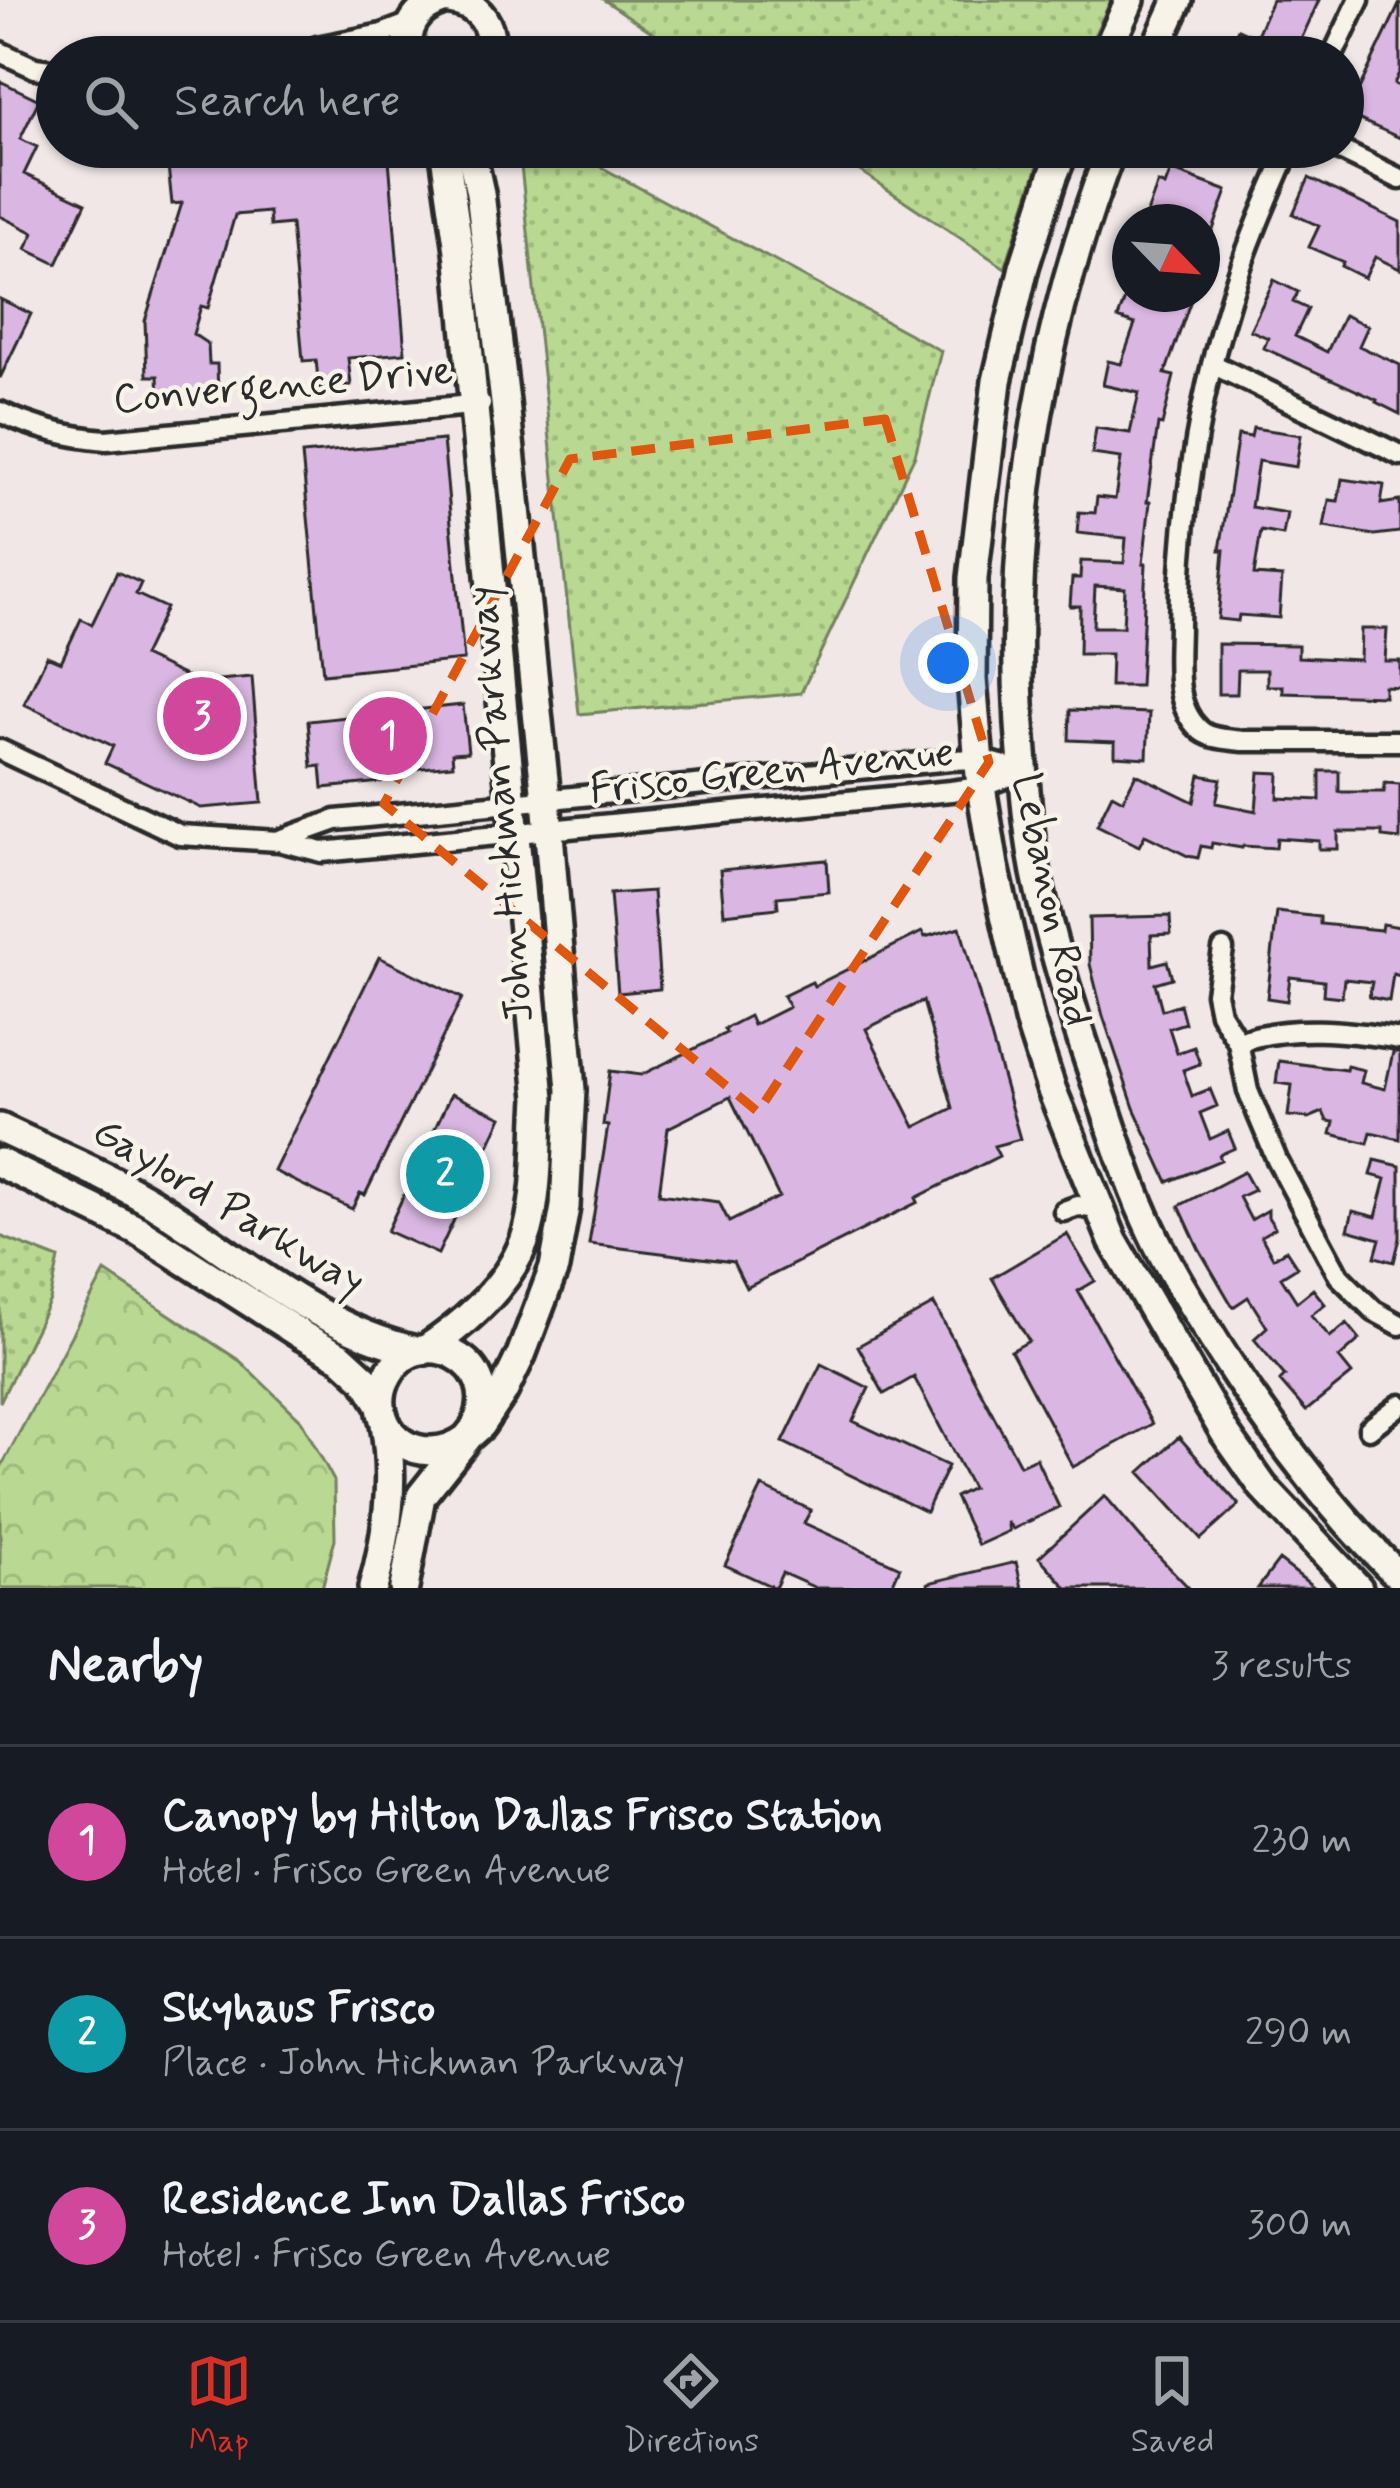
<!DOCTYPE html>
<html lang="en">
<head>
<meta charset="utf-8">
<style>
	:root { --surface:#171b24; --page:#20242c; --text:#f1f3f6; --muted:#9ea1a6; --line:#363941; --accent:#d93025 }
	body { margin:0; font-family:Mynerve,sans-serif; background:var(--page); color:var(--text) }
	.compass { position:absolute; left:1112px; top:204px; width:108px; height:108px; border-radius:50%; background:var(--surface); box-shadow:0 3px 9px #0004; rotate:115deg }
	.you { position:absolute; left:948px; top:663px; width:42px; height:42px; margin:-30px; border:9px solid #fff; border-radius:50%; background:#1a73e8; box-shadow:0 0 0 18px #1a73e833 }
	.badge { display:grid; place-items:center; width:78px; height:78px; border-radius:50%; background:var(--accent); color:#fff; font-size:39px; font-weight:700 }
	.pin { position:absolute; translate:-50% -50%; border:6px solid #fff; box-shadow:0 3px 12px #0006 }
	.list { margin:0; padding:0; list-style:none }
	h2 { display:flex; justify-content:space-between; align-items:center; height:156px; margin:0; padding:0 48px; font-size:51px }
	h2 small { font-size:39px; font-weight:400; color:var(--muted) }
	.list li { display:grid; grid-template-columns:78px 1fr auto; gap:36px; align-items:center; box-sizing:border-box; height:192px; padding:0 48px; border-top:3px solid var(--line) }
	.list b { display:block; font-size:45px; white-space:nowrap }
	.list p { margin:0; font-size:39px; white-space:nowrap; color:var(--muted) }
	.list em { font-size:39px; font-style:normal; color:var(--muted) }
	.icon { flex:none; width:66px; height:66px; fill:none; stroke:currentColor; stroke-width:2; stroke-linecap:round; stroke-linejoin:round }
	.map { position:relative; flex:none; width:1400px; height:1588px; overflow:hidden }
	.search { position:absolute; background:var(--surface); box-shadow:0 3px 9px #0004; left:36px; right:36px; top:36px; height:132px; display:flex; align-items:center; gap:30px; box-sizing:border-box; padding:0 42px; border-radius:66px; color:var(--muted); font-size:45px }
	.sheet { height:732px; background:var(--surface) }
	nav { display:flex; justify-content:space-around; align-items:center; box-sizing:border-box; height:168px; border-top:3px solid var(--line); background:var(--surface); font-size:33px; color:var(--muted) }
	nav a { display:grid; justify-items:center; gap:6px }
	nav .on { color:var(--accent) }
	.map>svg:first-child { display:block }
	.grass { fill:url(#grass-dots); stroke:#72825e; stroke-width:3 }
	.forest { fill:url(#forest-crowns); stroke:#72825e; stroke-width:3 }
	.building { fill:#dab7e2; stroke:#2b2b2b; stroke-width:3; fill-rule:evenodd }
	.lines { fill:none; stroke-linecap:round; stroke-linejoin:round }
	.street-casing { stroke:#2b2b2b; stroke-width:27 }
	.secondary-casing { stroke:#2b2b2b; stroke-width:36 }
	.street { stroke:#f7f3e8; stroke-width:18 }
	.secondary { stroke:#f7f3e8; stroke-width:27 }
	.marked { fill:none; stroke:#df570e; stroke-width:9; stroke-dasharray:24 15; stroke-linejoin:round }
	.labels { text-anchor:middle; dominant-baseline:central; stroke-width:9; stroke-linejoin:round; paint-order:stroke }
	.street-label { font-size:42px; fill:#2b2b2b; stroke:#f7f3e8 }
</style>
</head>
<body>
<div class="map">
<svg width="1400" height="1588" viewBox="0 0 1400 1588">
	<defs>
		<pattern id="grass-dots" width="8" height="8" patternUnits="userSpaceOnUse" patternTransform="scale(3)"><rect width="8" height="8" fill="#b9d891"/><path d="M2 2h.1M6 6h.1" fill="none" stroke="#9fba7d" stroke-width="1.8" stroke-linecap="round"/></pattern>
		<pattern id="forest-crowns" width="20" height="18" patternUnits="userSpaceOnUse" patternTransform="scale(3)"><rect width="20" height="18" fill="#b9d891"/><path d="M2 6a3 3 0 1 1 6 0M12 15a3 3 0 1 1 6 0" fill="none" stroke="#9fba7d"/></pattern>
	</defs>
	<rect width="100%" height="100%" fill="#f1e7e7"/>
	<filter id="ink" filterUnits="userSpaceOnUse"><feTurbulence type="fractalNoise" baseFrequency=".00833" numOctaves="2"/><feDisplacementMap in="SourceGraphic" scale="24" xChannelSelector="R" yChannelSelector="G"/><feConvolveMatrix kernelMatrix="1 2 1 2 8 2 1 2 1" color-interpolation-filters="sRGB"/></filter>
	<g filter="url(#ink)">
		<path class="grass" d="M604 0H1111L1084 57H689Z
			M519 147H564L941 351 915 455 801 693 579 714Z
			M824 147H1044L1005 268Z
			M0 1236 59 1259 50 1300 0 1402Z"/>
		<path class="forest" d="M105 1272 240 1361 301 1420 334 1481 335 1539 322 1588H0V1469Z"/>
		<path class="building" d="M1272 0H1319L1299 44 1294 42 1288 57H1225L1238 29 1256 37Z
			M1400 3V71L1394 84 1400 86V138L1347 114Z
			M0 81 39 100 20 139 37 147 24 174 86 203 57 264 26 249 34 233 0 216Z
			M166 147H215L216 162 388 147 405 353 348 358 351 385 319 388 316 360 303 361 291 224 270 226 269 212 235 215 208 308 201 306 193 334 208 344 209 364H217L218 396 159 398 158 376H147L145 321 182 203 172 204Z
			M1171 170 1227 191 1204 255 1202 222H1170L1147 213 1158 183 1165 186Z
			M1309 178 1400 222V269L1375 257 1365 278 1341 266 1343 262 1309 247 1319 226 1293 214Z
			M1274 280 1298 292 1293 302 1308 309 1295 336 1327 352 1344 315 1368 326 1359 346 1400 365V414L1376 402 1377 400 1264 348 1268 338 1250 330Z
			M1171 294H1193L1165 374 1174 376 1162 425 1158 424 1147 502H1150L1143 564H1146L1140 686H1110L1111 654H1079L1080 606H1070L1072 578H1080L1081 561 1124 563 1126 538 1077 533 1079 512 1095 513 1097 497 1115 499 1121 458 1092 454 1096 428 1130 433 1139 393 1103 385 1108 361 1121 364 1135 324 1118 318 1126 296 1165 310ZM1095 586 1125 588 1123 627H1093Z
			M0 299 31 314 0 378Z
			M1253 428 1301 435 1296 467 1258 461 1251 507 1287 513 1283 535 1261 531 1254 575 1282 577 1279 618 1239 615 1238 621 1218 619 1224 550H1220L1238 435 1251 437Z
			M443 440 464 660 323 674 302 454Z
			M1342 479 1384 485 1381 504 1400 501V532L1374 535 1324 527 1329 500 1338 501Z
			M117 572 141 583 136 594 166 608 143 656 198 682 252 677 262 803 201 808 105 763 113 746 24 704 47 656 61 662 81 619 92 624Z
			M1361 629H1387L1385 661H1400V687L1384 686V696L1283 693V686H1267V670H1238L1237 694H1218V644L1298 645V657L1360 660Z
			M463 705 468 752 452 753 453 765 381 772 382 782 323 788 321 766 312 767 308 721Z
			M1070 710 1149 713 1147 758 1115 756V742L1069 740Z
			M1320 771H1339V792H1384L1385 783 1400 784V839L1382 837V832H1338V849H1319V841L1277 838 1276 848 1243 846 1242 848 1212 843 1211 848 1201 846 1198 858 1188 856 1145 835 1139 846 1097 825 1112 794 1123 800 1136 774 1194 802 1200 775 1221 779 1216 803 1256 811 1259 772 1279 773 1278 798 1320 800Z
			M827 860 829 892 777 897 778 908 724 914 720 870Z
			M653 891 660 989 618 993 610 894Z
			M1277 912 1320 917V924L1381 930 1382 924 1400 927V976L1393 974 1389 1001 1369 997 1372 982 1344 979 1342 997 1323 995 1324 981 1290 977 1287 1001 1267 998Z
			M1170 916 1171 934 1151 935 1152 965 1167 961 1172 978 1155 983 1162 1010 1180 1004 1185 1023 1169 1028 1177 1053 1194 1047 1200 1064 1183 1070 1192 1096 1210 1089 1217 1106 1200 1113 1210 1139 1228 1131 1235 1148 1219 1155 1221 1160 1168 1182 1134 1108 1103 1016 1090 964 1089 918Z
			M960 927 1020 1139 994 1146 999 1156 916 1198 918 1202 746 1288 733 1262 589 1244 608 1126 603 1125 610 1071 641 1075 726 1033 724 1029 749 1016 753 1025 789 1007 783 996 812 982 814 986 922 932 925 937ZM923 1001 953 1108 915 1127 866 1029ZM730 1097 779 1197 729 1222 719 1202 659 1194 668 1128Z
			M379 957 462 998 365 1195 360 1193 352 1209 274 1171Z
			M1393 1052H1400V1139L1371 1132 1368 1143 1331 1134 1334 1122 1327 1121 1323 1112 1309 1118 1288 1116 1292 1085 1276 1083 1279 1061 1346 1070 1347 1066 1364 1070 1361 1083 1385 1089Z
			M451 1094 502 1117 438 1254 387 1231Z
			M1375 1160 1400 1166V1238L1394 1262 1375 1257 1380 1239 1348 1230 1353 1211 1376 1217 1386 1179 1371 1175Z
			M1244 1172 1254 1190 1239 1197 1251 1220 1268 1210V1217L1275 1228 1261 1236 1273 1258 1286 1250 1297 1267 1281 1277 1297 1302 1313 1289 1325 1304 1311 1315 1330 1337 1347 1323 1360 1339 1339 1358 1352 1374 1306 1411 1280 1381 1285 1376 1254 1339 1267 1327 1248 1297 1233 1307 1199 1249 1179 1206Z
			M1067 1234 1095 1281 1078 1291 1152 1424 1073 1467 1011 1351 1029 1341 992 1278Z
			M934 1304 1020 1465 1036 1458 1059 1507 1013 1529 1007 1522 1009 1531 978 1545 955 1497 972 1488 914 1377 884 1394 858 1346Z
			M821 1364 869 1388 853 1421 948 1466 926 1512 783 1442Z
			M1179 1437 1239 1505 1201 1539 1140 1472Z
			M762 1487 811 1510 804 1523 900 1567 891 1588H816L782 1573 775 1588 725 1565Z
			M1105 1496 1141 1538 1189 1588H1067L1039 1557Z
			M1279 1560 1315 1588H1258Z
			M1016 1562 1022 1588H929L928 1583Z"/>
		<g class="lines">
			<defs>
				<path id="street" d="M0 52 35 68 57 71
					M301 57 317 47 382 34 411 23
					M348 57 375 53 394 57
					M1332 57 1359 0
					M1290 147C1268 197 1246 247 1230 300 1197 405 1181 515 1179 624 1179 658 1172 704 1199 729 1208 739 1228 739 1242 741H1400
					M1334 147 1400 179
					M1212 364 1400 455
					M0 412C33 428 70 437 106 440L481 404
					M0 750 180 835 279 841 322 852 951 791 981 787 1023 771
					M280 840 336 820 951 760 979 759 1023 771
					M1223 949 1216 993 1220 1013 1238 1042 1248 1091 1277 1160 1339 1276 1374 1311 1400 1325
					M1238 1042C1288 1024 1349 1031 1400 1039
					M1064 1211 1078 1206 1100 1210
					M1369 1429 1400 1405"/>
				<path id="secondary" d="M450 0C480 4 496 27 488 57
					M410 57C403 29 415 9 443 0
					M1104 57 1130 0
					M1152 57 1178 0
					M470 147 480 193 505 402 546 799 571 1090 565 1207 554 1268 521 1355 503 1392 481 1425 471 1434
					M1065 147 1053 176 1024 267 997 381 973 578 972 680 981 787 994 866 1029 1020 1051 1088 1113 1241 1225 1433 1263 1487 1358 1588
					M1112 147C1040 334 1008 525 1020 725 1024 778 1027 835 1039 887 1055 958 1077 1027 1101 1096 1116 1141 1131 1189 1152 1232 1171 1273 1196 1311 1220 1350 1272 1431 1330 1510 1400 1577
					M0 1128C50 1152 112 1177 159 1207 241 1259 320 1330 417 1351
					M0 1163 137 1230 303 1336 341 1357 365 1379 381 1405
					M425 1350C467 1322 514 1281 528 1230 539 1189 537 1141 540 1098L459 251 444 147
					M373 1588C388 1535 395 1479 385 1424
					M404 1588 421 1496 475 1428C510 1361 415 1316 386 1379 379 1393 379 1410 386 1424 402 1455 440 1458 466 1439"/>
			</defs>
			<use href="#street" class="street-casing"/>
			<use href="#secondary" class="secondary-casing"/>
			<use href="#street" class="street"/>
			<use href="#secondary" class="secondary"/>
		</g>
	</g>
	<path class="marked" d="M885 419 989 762 758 1112 384 804 570 459Z"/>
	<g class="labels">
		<g class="street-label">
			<text transform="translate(283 386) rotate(-5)">Convergence Drive</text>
			<text transform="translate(772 772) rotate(-6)">Frisco Green Avenue</text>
			<text transform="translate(502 804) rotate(-95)">John Hickman Parkway</text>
			<text transform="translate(1051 900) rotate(78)">Lebanon Road</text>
			<text transform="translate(228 1208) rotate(31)">Gaylord Parkway</text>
		</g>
	</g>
</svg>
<svg class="compass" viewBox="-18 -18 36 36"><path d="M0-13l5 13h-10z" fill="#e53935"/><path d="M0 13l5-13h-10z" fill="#9ea1a6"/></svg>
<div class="you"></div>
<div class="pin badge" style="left:388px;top:736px;background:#d1479c">1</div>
<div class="pin badge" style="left:445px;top:1174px;background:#0f9aa8">2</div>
<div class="pin badge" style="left:202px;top:716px;background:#d1479c">3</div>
<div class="search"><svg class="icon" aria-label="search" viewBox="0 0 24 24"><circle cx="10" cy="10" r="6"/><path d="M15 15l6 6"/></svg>Search here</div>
</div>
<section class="sheet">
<h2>Nearby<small>3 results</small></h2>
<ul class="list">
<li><span class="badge" style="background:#d1479c">1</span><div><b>Canopy by Hilton Dallas Frisco Station</b><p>Hotel · Frisco Green Avenue</p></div><em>230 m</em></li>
<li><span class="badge" style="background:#0f9aa8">2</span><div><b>Skyhaus Frisco</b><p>Place · John Hickman Parkway</p></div><em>290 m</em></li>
<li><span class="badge" style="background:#d1479c">3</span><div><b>Residence Inn Dallas Frisco</b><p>Hotel · Frisco Green Avenue</p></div><em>300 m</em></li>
</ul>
</section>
<nav>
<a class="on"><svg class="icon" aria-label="map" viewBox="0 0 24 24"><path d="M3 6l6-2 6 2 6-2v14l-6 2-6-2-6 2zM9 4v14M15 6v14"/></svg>Map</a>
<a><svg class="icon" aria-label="directions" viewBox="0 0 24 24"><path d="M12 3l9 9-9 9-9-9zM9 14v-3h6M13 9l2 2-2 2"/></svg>Directions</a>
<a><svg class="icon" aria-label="saved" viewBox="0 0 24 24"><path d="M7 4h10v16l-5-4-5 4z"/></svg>Saved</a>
</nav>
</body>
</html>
